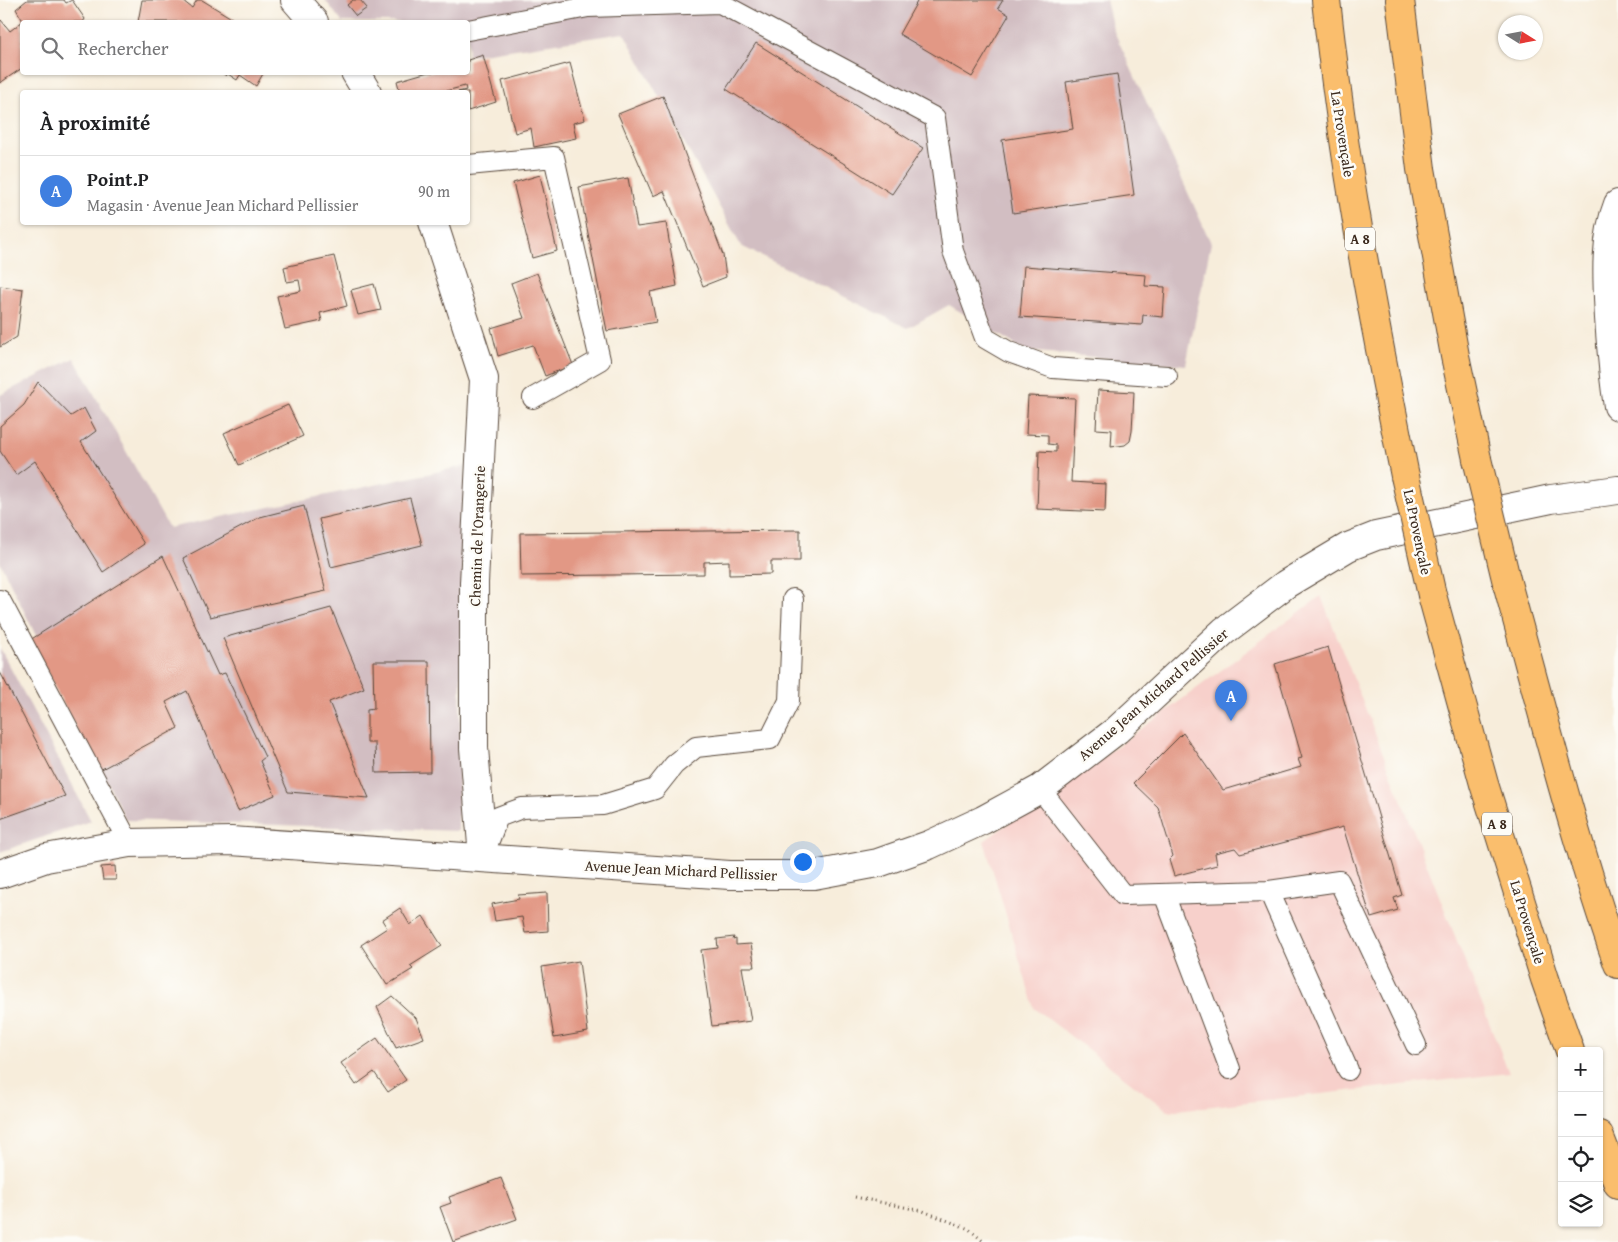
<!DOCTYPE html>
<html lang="fr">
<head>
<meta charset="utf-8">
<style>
	:root { --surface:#fff; --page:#f2f2f2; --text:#202124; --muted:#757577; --line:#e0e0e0; --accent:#1f6fb2 }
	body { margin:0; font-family:"Gentium Book Plus",serif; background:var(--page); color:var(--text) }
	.controls { position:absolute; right:15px; bottom:15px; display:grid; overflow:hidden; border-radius:5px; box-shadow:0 1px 4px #0004 }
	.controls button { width:45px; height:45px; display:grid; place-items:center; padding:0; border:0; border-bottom:1px solid var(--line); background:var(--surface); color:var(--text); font:25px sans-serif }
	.compass { position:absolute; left:1498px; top:15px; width:45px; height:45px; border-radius:50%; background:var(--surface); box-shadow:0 1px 4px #0004; rotate:101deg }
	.you { position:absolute; left:802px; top:861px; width:18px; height:18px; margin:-12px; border:4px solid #fff; border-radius:50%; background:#1a73e8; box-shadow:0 0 0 8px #1a73e833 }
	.badge { display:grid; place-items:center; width:32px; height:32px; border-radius:50%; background:var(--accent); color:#fff; font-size:16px; font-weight:700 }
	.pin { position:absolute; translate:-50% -41px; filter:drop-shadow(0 1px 2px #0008) }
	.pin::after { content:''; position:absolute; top:26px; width:18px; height:15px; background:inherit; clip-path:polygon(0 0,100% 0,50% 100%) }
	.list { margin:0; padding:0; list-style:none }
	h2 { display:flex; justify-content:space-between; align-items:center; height:65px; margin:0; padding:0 20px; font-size:21px }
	h2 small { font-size:16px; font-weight:400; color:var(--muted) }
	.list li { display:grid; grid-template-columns:32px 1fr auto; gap:15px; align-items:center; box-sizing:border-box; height:70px; padding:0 20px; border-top:1px solid var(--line) }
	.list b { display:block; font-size:19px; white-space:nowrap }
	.list p { margin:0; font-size:16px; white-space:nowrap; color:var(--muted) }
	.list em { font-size:16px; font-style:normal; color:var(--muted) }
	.icon { flex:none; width:28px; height:28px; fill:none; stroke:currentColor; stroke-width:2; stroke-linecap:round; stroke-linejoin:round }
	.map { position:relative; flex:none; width:1618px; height:1242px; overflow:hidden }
	.search { position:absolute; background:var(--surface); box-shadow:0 1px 4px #0004; left:20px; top:20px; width:450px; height:55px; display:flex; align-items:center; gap:12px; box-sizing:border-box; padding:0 18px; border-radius:5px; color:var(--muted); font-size:19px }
	.panel { position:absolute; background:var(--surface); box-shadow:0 1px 4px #0004; left:20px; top:90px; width:450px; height:135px; border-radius:5px }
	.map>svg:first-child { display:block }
	.built { fill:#f7d0cb }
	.industrial { fill:#d2bec2 }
	.building { fill:#e29885 }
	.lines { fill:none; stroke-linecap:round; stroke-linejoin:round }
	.service-casing { stroke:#57473a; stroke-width:22 }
	.minor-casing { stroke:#57473a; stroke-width:30 }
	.tertiary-casing { stroke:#57473a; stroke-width:30 }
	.motorway-casing { stroke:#57473a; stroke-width:30 }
	.path { stroke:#57473a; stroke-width:3; stroke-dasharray:1 4; stroke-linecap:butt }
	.service { stroke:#fff; stroke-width:20 }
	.minor { stroke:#fff; stroke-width:28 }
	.tertiary { stroke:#fff; stroke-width:28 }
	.motorway { stroke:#fabe6d; stroke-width:28 }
	.motorway-bridge-casing { stroke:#57473a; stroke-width:30; stroke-linecap:butt }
	.motorway-bridge { stroke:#fabe6d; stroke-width:28 }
	.labels { text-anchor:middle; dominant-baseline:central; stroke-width:5; stroke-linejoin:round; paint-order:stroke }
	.shield { fill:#fdfcf7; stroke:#75695f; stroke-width:1 }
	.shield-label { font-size:14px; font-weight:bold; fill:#3b2a1e }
	.street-label { font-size:15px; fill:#3b2a1e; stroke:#fdfcf7 }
</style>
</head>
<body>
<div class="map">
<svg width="1618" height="1242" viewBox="0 0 1618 1242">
	<rect width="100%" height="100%" fill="#fdfcf7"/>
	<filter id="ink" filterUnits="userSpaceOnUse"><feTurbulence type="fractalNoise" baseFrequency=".02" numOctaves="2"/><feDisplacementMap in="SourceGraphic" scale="10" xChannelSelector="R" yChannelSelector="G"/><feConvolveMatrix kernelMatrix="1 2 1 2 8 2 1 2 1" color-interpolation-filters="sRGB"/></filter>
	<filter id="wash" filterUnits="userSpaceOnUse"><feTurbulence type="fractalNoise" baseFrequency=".0096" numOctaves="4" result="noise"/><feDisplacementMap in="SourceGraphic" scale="20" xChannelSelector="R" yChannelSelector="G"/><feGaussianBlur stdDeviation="1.12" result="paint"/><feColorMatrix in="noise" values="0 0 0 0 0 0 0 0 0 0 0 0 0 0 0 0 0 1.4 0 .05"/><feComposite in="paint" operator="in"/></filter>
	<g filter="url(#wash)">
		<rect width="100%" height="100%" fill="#f7eddb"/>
		<path class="built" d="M1321 596 1509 1073 1168 1111 1034 1008 984 841 1161 715Z"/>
		<path class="industrial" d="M325 0H1106L1113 29 1211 243 1186 365 1026 351 949 305 908 328 741 246 624 33 468 56V22H342Z
			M74 358 169 528 465 466 458 831 126 820 0 562V395Z
			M0 648 91 821 0 852Z"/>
		<g id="blocks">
			<path class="building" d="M27 0H64L66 3 72 0 85 19 83 22H22V68L0 83V21L1 20 10 31 23 21 16 9Z
				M142 0H177L183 1 192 8 197 0H202L238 22H138Z
				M353 0H360L367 8 356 16 347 5Z
				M918 0H1003L998 8 1009 15 972 77 899 34Z
				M756 43 923 148 892 194 726 89Z
				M483 55 496 102 468 111V92H458L466 90 465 86 442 92H414L412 89 400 92 397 81 428 72H468V60Z
				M570 63 585 120 573 123 576 138 534 147 531 128 515 133 502 81Z
				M221 72H264L256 86 240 75 237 80 228 74 226 76Z
				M1117 74 1134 195 1013 213 1002 140 1073 129 1066 82Z
				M663 96 723 255 726 277 703 286 664 191 653 196 618 114Z
				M540 175 557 251 532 258 513 183Z
				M628 178 637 227 666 223 677 286 650 292 656 322 607 331 579 187Z
				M334 256 347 306 320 313 322 321 285 329 277 296 301 291 299 280 287 282 284 267Z
				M1024 266 1146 275 1145 286 1165 287 1163 317 1143 315 1142 325 1020 317Z
				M537 273 573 365 545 376 533 345 498 356 491 328 524 318 511 283Z
				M374 284 381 310 358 315 351 290Z
				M0 286 23 289 17 337 0 347Z
				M38 382 71 416 84 408 96 431 81 442 144 544 103 572 35 461 16 475 0 451V426L24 405Z
				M1098 390 1134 392 1132 431 1130 441 1125 445 1111 447 1112 430 1096 429Z
				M1028 396 1075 398 1071 482 1106 484 1105 512 1037 509 1039 451 1056 452V445L1048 444V435L1026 434Z
				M288 405 303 436 239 465 224 433Z
				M410 498 422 545 331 567 319 519Z
				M304 506 326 591 210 617 183 558 260 517Z
				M800 530V561H771V574L729 575V561L704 562V574L521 576 520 533Z
				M163 556 218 675 225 673 265 757 260 761 275 795 238 811 187 691 166 702 178 728 98 771 30 640Z
				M331 608 364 688 329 702 369 798 288 792 223 638Z
				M1328 647 1402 895 1394 898 1398 910 1371 918 1343 827 1240 854 1235 848 1215 853 1217 865 1174 876 1169 860 1173 856 1158 807 1133 783 1183 733 1223 790 1301 767 1298 759 1302 758 1275 664Z
				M373 661H429L430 772 376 773 375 743H367V710L374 709Z
				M0 672 65 796 0 819Z
				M115 866 116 880H103L101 867Z
				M547 893 548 931 525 933 522 917 495 921 492 904 519 899 518 895Z
				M400 908 410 925 423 916 442 946 410 966 413 969 387 985 361 945 387 928 382 920Z
				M734 937 733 940 736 939V945L751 944 755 967H742L751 1021 712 1026 701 950 718 948 717 939Z
				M579 961 588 1032 554 1038 542 967Z
				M392 996 416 1018 424 1038 396 1048 377 1007Z
				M377 1038 406 1080 388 1092 374 1072 356 1085 341 1063Z
				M501 1178 517 1219 453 1242 440 1207 451 1203 449 1197Z"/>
		</g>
	</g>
	<g filter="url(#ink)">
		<use href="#blocks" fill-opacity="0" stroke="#57473a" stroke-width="1"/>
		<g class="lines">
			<defs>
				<path id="service" d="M468 30 588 7 720 3 935 118 953 251 985 338 1009 352 1053 368 1167 376
					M468 165 554 157 600 360 533 398
					M0 600 129 843
					M1040 789 1123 895 1269 891 1348 1070
					M485 851 498 817 522 808 603 805 655 789 674 765 696 747 770 739 789 701 793 599
					M1269 891 1339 881 1416 1045
					M1164 894 1230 1069"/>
				<path id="minor" d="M295 0 314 22
					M355 72 367 92
					M1618 204C1604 239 1607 280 1609 318 1611 347 1613 376 1618 406
					M433 222 484 379 474 583V748L483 857"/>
				<path id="tertiary" d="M0 874 46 858 129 843 231 841 730 875H814L878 863 929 845 983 820 1040 789 1117 730 1224 631 1286 584 1348 547 1376 536 1551 499 1618 490"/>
				<path id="motorway" d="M1326 0C1343 160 1373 318 1405 476
					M1400 0 1421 169 1455 356 1477 459
					M1507 583C1542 710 1574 839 1618 964
					M1432 595 1484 784 1545 979 1570 1051
					M1599 1135 1618 1184"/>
			</defs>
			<use href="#service" class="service-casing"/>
			<use href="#minor" class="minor-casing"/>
			<use href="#tertiary" class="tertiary-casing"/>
			<use href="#motorway" class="motorway-casing"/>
			<path class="path" d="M855 1197 923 1211 969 1229 984 1242"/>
			<use href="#service" class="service"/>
			<use href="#minor" class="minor"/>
			<use href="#tertiary" class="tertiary"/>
			<use href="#motorway" class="motorway"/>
			<defs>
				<path id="motorway-bridge" d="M1477 459 1507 583
					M1405 476 1432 595"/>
			</defs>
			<use href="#motorway-bridge" class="motorway-bridge-casing"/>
			<use href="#motorway-bridge" class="motorway-bridge"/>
		</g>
	</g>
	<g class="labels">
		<g class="shield">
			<rect x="1345" y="227.5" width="30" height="23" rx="4"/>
			<rect x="1482" y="812.5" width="30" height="23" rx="4"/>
		</g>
		<g class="shield-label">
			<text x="1360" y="239">A 8</text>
			<text x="1497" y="824">A 8</text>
		</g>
		<g class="street-label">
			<text transform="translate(1343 134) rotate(81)">La Provençale</text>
			<text transform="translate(1418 532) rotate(78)">La Provençale</text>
			<text transform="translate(477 536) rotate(-88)">Chemin de l'Orangerie</text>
			<text transform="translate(1153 694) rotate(-41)">Avenue Jean Michard Pellissier</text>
			<text transform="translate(681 870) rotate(3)">Avenue Jean Michard Pellissier</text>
			<text transform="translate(1528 922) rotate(73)">La Provençale</text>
		</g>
	</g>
</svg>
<div class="controls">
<button>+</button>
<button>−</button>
<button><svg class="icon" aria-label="locate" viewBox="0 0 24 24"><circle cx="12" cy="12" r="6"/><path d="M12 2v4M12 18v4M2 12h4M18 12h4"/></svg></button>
<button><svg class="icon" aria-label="layers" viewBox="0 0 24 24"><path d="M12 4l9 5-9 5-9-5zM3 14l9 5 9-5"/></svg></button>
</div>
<svg class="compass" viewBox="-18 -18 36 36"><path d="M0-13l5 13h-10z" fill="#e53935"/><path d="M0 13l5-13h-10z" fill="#757577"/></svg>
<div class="you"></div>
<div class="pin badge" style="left:1231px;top:721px;background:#3f7fe0">A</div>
<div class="search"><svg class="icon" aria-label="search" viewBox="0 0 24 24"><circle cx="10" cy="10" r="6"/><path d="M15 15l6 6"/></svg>Rechercher</div>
<section class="panel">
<h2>À proximité<small></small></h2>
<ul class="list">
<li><span class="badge" style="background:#3f7fe0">A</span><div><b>Point.P</b><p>Magasin · Avenue Jean Michard Pellissier</p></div><em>90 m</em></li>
</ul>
</section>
</div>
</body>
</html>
